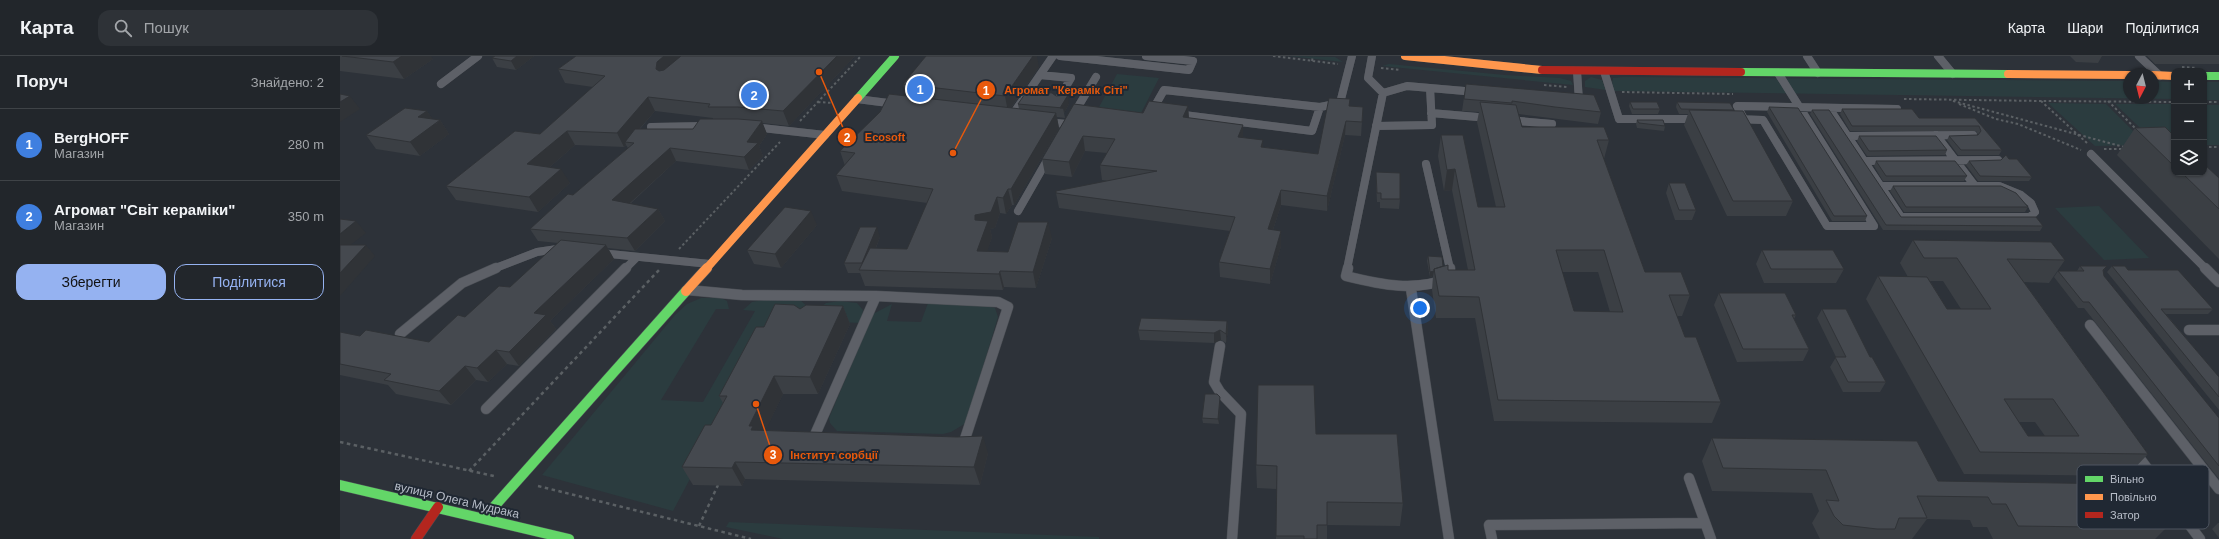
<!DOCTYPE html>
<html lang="uk">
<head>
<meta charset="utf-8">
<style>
	:root { --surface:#22262b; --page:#2e3237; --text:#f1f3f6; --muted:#a2a5a9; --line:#3f4347; --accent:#95b2f1 }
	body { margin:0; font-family:Arial,sans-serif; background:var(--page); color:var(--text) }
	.controls { position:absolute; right:12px; top:12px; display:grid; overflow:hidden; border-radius:8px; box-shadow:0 1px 3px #0004 }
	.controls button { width:36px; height:36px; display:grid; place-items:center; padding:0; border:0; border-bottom:1px solid var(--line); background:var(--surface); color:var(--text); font:20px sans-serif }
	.compass { position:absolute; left:1783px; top:12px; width:36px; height:36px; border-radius:50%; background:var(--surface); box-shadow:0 1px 3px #0004; rotate:187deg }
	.you { position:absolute; left:1080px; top:252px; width:14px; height:14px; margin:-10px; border:3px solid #fff; border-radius:50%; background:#1a73e8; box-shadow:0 0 0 6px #1a73e833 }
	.badge { display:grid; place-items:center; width:26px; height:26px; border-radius:50%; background:var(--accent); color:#fff; font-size:13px; font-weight:700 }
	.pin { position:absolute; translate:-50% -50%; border:2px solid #fff; box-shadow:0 1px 4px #0006 }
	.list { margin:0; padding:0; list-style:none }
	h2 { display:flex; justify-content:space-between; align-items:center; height:52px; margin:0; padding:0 16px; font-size:17px }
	h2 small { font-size:13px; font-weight:400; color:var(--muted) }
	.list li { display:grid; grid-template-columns:26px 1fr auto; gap:12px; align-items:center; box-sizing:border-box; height:72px; padding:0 16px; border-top:1px solid var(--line) }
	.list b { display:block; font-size:15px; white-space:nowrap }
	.list p { margin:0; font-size:13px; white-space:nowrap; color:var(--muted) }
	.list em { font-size:13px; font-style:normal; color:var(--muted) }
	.actions { display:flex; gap:8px; padding:12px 16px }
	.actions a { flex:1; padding:9px 0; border:1px solid var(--accent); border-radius:12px; text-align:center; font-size:14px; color:var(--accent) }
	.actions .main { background:var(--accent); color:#111 }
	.icon { flex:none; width:22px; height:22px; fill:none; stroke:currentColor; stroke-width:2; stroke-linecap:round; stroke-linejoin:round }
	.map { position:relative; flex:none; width:1879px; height:483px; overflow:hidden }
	header { display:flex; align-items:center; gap:24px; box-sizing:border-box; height:56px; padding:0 20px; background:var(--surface); border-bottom:1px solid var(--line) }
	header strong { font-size:19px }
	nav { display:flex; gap:22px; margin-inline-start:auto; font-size:14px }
	.search { width:280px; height:36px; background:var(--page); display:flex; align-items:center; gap:10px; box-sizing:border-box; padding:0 14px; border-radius:12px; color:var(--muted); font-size:15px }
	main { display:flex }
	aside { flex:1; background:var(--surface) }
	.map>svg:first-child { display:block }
	.green { fill:#2b3c3f }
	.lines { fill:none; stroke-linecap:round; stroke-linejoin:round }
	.lane-far1-casing { stroke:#4a4e54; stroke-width:8 }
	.lane-casing { stroke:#4a4e54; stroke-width:11 }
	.fast-far1-casing { stroke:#4a4e54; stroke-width:8 }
	.fast-casing { stroke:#4a4e54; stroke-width:11 }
	.slow-far1-casing { stroke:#4a4e54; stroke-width:8 }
	.slow-casing { stroke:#4a4e54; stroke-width:11 }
	.jam-far1-casing { stroke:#4a4e54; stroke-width:8 }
	.jam-casing { stroke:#4a4e54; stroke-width:11 }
	.path-far1 { stroke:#5b6064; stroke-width:2; stroke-dasharray:2.5 2.5; stroke-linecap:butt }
	.path { stroke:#5b6064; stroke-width:2.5; stroke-dasharray:3.5 3.5; stroke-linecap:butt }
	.lane-far1 { stroke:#5d6067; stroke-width:8 }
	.lane { stroke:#5d6067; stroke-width:10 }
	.fast-far1 { stroke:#63d668; stroke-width:8 }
	.fast { stroke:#63d668; stroke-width:10 }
	.slow-far1 { stroke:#ff974d; stroke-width:8 }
	.slow { stroke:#ff974d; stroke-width:10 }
	.jam-far1 { stroke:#b3261e; stroke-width:8 }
	.jam { stroke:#b3261e; stroke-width:10 }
	.wall { fill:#3b3f44; fill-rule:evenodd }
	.shaded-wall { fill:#303337 }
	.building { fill:#45494f; stroke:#303337; fill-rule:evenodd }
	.labels { text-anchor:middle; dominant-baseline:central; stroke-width:4; stroke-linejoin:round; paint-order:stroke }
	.near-street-label { font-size:12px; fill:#b8bec9; stroke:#202833 }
	.key { fill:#202833; stroke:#4e5560; stroke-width:1 }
	.key-label { font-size:11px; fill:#b8bec9 }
	.leader { fill:none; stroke:#e8590c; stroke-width:1.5 }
	.callout-dot { fill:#e8590c; stroke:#202833; stroke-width:1.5 }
	.mark-label { font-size:12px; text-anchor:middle; font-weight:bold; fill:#fff }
	.callout-label { font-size:11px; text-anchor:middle; font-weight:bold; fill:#e8590c; stroke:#202833; stroke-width:4; stroke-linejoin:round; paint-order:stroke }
</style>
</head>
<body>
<header>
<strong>Карта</strong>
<div class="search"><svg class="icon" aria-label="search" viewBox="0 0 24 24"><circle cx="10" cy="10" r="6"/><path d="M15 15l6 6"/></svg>Пошук</div>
<nav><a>Карта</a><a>Шари</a><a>Поділитися</a></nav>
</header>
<main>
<aside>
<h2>Поруч<small>Знайдено: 2</small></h2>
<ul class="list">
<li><span class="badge" style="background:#3f7fe0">1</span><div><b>BergHOFF</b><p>Магазин</p></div><em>280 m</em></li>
<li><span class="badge" style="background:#3f7fe0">2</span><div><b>Агромат &quot;Світ кераміки&quot;</b><p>Магазин</p></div><em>350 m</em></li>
</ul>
<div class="actions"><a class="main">Зберегти</a><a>Поділитися</a></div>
</aside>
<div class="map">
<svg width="1879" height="483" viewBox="0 0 1879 483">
	<rect width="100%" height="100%" fill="#2d3239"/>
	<path class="green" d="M948 0 995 1 1003 6Z
		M1049 8 1165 19 1220 22 1231 25 1233 29 1042 10Z
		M777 18 819 22 796 67 753 62Z
		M1251 21 1262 24 1266 34 1245 31V25Z
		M1284 21 1789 25V42H1813V25L1834 26V43L1274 35 1272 27 1273 22Z
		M1864 26H1879V44H1864Z
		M1708 47 1766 48 1807 89 1755 90Z
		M1775 48H1834V89H1818Z
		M1864 49H1879V89H1864Z
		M1759 150 1809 202 1764 204 1715 152Z
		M361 242H381L387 245 389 253H376L321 344 363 346 415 255 403 254 412 246 428 243 460 244 469 252 421 289 333 455 202 419 335 259 347 248Z
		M500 245 517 247 523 254 521 267 498 266 477 254 486 247Z
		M588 247 643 249 655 252 658 261 626 367 611 376 603 378 497 375 490 367 489 362 533 258 552 248 547 265 581 266Z
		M389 466 759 481V483H443L386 471Z"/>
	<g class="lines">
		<defs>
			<path id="lane-far1" d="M720 0 849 14 853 5 806 0
				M1467 0 1478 17
				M1598 0 1613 18
				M1799 0 1820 20
				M1264 15 1279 63H1357
				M700 19 731 22 718 44
				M101 28 138 0
				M1043 37 1067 30 1136 36
				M517 43 556 48
				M1235 45H1239L1237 15
				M1489 52 1561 161H1690L1695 156 1691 147 1681 139 1659 130H1541
				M812 55 824 34 980 51 1000 47 1012 0
				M1091 57 1149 62
				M836 58 972 75 980 51
				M733 59 756 21
				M671 61 713 0
				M1396 63 1423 64 1487 170H1534L1438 17
				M1404 63 1397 50 1557 53
				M1168 64 1212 68
				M705 66 727 68 724 75
				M1036 70 1092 69 1090 32
				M311 71 367 70
				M413 71 485 79
				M1596 79 1635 130
				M1507 80 1633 79
				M1751 98 1866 213
				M1524 105 1658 104
				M1086 108 1110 213
				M678 155 709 101
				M260 197 370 208
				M153 213 197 196 224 192
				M285 213 297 201
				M1007 213 1043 37 1028 22 1032 0"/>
			<path id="lane" d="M1008 212 1006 220C1042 229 1075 236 1110 222V212
				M1865 212 1879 226
				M1071 233 1109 483
				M348 234 402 239 536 240 658 246 668 251 622 392
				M1750 269 1879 433
				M1849 274H1879
				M60 278 122 227 156 212
				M880 290 874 326 880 336 901 358 892 483
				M146 353 286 212
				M480 382 474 381 536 240
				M1795 396 1860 483
				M1349 422 1371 483
				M1152 483 1149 469 1365 467"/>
			<path id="fast-far1" d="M1401 16 1668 18
				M1864 20H1879
				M518 42 555 0"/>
			<path id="fast" d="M0 429 229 483
				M144 462 346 235"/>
			<path id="slow-far1" d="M1065 0 1202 14
				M1668 18 1789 19
				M1813 19 1834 20
				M366 213 518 42"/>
			<path id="slow" d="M346 235 367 212"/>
			<path id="jam-far1" d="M1202 14 1401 16"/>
			<path id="jam" d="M76 483 98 451"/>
		</defs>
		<use href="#lane-far1" class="lane-far1-casing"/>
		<use href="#lane" class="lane-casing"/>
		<use href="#fast-far1" class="fast-far1-casing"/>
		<use href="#fast" class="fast-casing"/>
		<use href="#slow-far1" class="slow-far1-casing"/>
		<use href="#slow" class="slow-casing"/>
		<use href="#jam-far1" class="jam-far1-casing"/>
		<use href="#jam" class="jam-casing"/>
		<path class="path-far1" d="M933 0 998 8
			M972 5 973 0
			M1842 11 1857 12
			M1041 12 1060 14
			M1204 29 1227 31
			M1282 36 1393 38
			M1564 43 1701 45
			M1613 45 1784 91
			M1768 45 1797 74
			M478 46 493 47
			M1864 46H1879
			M1619 48 1656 63 1678 68 1741 94
			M460 65 521 0
			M1747 87 1701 45 1834 46
			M1864 91H1879
			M1764 93H1783
			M339 193 440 86"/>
		<path class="path" d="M0 386 154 420
			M129 415 319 214
			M198 430 411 483
			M359 470 378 429"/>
		<use href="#lane-far1" class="lane-far1"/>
		<use href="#lane" class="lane"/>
		<use href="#fast-far1" class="fast-far1"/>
		<use href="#fast" class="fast"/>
		<use href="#slow-far1" class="slow-far1"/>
		<use href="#slow" class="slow"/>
		<use href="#jam-far1" class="jam-far1"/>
		<use href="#jam" class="jam"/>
	</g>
	<path class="wall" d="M0 0 93 3 64 23 0 15Z
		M155 0H194L176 14 157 11 152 2Z
		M236 0H515L449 70 422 67 427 78 419 90 423 100 409 114 336 105 290 148 318 153 325 165 295 195 268 192 274 203 210 265 216 273 179 310 167 308 148 326 136 324 111 349 56 338 48 329 0 319V276L20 280 89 286 125 261 170 231 218 187 198 185 190 173 233 139 288 92 286 89 284 91 235 89 210 111 230 127 198 156 116 144 106 130 200 78 253 31 225 27 218 13ZM315 55 373 62V63L353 73H300Z
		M1730 0H1762L1758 7 1736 6Z
		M1807 0H1879V8H1815Z
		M699 11 671 52 679 53 678 48H729L724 57 725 62 717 61 719 72 674 149H672L666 158 660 157 655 172 650 173 652 181 647 195 668 196 712 182 696 232 664 231 663 234 525 230 520 217H508L504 207 540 181 536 192 567 193 587 147 502 135 496 119 505 110 500 95 566 40 563 28Z
		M1126 28 1261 56 1258 68 1179 58 1182 71 1269 84 1264 103 1305 216 1350 239 1342 260H1337L1345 281 1381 346 1372 367 1154 365 1135 262H1096L1092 234 1093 220 1090 221 1087 205 1088 200 1103 210 1108 214H1128L1112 134 1104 135 1098 100 1101 79 1138 151H1156L1137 66 1139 56 1122 55ZM1222 216H1258L1270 256 1234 255Z
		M1290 46 1320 53 1318 58H1292L1289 50Z
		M1337 46 1394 54H1393L1453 145 1446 160H1387L1344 69 1348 58H1339L1336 51Z
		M734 48 803 57 848 50 849 62 903 69V81L923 91 978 98 1010 50 1023 51 1021 80 1005 79 987 155 941 149 933 174 941 175V190L930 228 880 221 879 206 890 175 719 152 716 137 768 125 762 124 760 109 767 97 745 95 732 121 705 118 702 103Z
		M1429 51 1527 160 1525 165H1492L1427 56Z
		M1502 53 1579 62H1635L1662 94 1659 99H1618L1607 84 1609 80 1638 79 1636 75H1510L1500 58Z
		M1472 54 1561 161 1703 170 1700 175 1543 174 1470 58Z
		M87 55 92 63 100 64 109 78 80 100 36 93 26 79Z
		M1297 64 1325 70 1324 75 1297 72 1296 68Z
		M1795 72 1834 80V117H1864L1879 122V203L1777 99Z
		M1519 80 1607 94 1605 99 1527 100 1517 85Z
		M1669 103 1692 121 1689 125H1638L1626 109 1629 105 1661 104Z
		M1536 105 1627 120 1624 125H1543L1534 110Z
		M1036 116 1060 143 1059 153 1040 152V146H1037L1036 126Z
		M1329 127 1356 154 1352 164H1335L1326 137Z
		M1553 130 1688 151 1685 156H1564L1550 135Z
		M477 169 441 212 414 208 407 194Z
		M1573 184 1725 204 1709 227 1684 226 1808 398 1787 420 1624 418 1526 243 1538 220 1568 221 1560 207ZM1590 225H1603L1621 253H1607ZM1679 366H1695L1705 380H1688Z
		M1422 194 1504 213 1496 227H1424L1416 208Z
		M1740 210H1767L1763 215 1764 220 1879 362V423L1744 252H1738L1714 221 1718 215H1737Z
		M1772 210 1788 214 1873 253 1868 258H1826L1879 321V354L1767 216Z
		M1379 237 1456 259 1454 263 1469 293 1463 305 1397 306 1374 249Z
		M503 250 510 268 478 338H443L425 375 648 397 640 429 405 423 402 430 353 429 342 411 371 369 383 347 379 340 460 253Z
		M1482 253 1530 301 1546 326 1540 336H1503L1490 311 1496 301 1477 262Z
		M887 265 888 274 886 287 881 284 874 287 800 284 798 274Z
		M880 341V346L879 368 863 367 862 362Z
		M976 378 1063 447 1060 470 987 469V483H936L937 433 917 432 916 409Z
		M1372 382 1598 425 1789 447 1826 472 1815 483H1653L1647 471H1633L1630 464 1587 463 1572 483H1480L1472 467 1479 455 1472 437 1372 435 1362 405Z
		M1878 467H1879V482L1872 473Z"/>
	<path class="shaded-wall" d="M62 0H91L93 3 64 23 53 6Z
		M177 0H194L176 14 171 5Z
		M324 0H347L324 20 316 13 317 6Z
		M497 0H515L449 70 443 55Z
		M693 0H697L699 11 668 56 665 40Z
		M728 39 729 48 724 57 723 52H720Z
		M10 40 20 53 0 66V46Z
		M308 41 315 55 288 86H285L286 89 284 91 277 77Z
		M848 50 849 65 843 61Z
		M87 55 96 68 100 64 109 78 80 100 70 86 78 61Z
		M716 57 719 72 674 149 671 133Z
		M422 65 427 78 419 90 423 100 409 114 404 101 407 86Z
		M1006 65 1005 79 987 155V140Z
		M903 69V83L898 81Z
		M227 75 235 89 196 123 187 108Z
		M743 80 745 95 732 121 729 106Z
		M923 84V98L921 91Z
		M330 92 336 105 279 157 272 144Z
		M221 113 230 127 198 156 189 141Z
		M1115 113 1112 134 1104 135 1107 114Z
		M668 133 672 149 666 158 663 142Z
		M941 134V149L928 189V173Z
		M657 141 660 157 655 172 650 173 652 181 642 211 637 195 635 159Z
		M318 153 325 165 295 195 287 182Z
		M471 155 477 169 441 212 435 198Z
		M16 165 26 177 0 197V178Z
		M708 166 712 182 696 232 693 216Z
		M537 171 540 181 527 214 522 207Z
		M941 175V190L930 228V213Z
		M26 189 35 200 0 240V217Z
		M266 189 274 203 210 265 216 273 179 310 169 296 194 257Z
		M660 215 664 231 663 234 659 218Z
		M1094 215 1093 220 1090 221V216Z
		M503 250 510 268 478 338 470 321Z
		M887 265 888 274 886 287V278Z
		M880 274 881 284 874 287V277Z
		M156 294 167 308 148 326 137 312Z
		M125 310 136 324 111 349 99 335Z
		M434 320 443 338 421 384V392L409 370Z
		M880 341V346L879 368 878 363Z
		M643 380 648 397 640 429 634 411Z
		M395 406 405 423 402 430 392 412Z"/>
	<path class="building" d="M2 0H62L53 6Z
		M155 0H177L171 5 152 2Z
		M236 0H324L317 6 316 13 319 15 324 14 341 0H497L443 55 398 51H368L370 48 308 41 277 77 227 75 187 108 221 113 189 141 106 130 175 75 200 78 265 20 218 13Z
		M586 0H693L665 40 563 28Z
		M1126 28 1254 39 1261 56 1215 51 1172 45V47L1124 43Z
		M687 35 712 37 716 40 728 39 720 52H723L678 48Z
		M0 38 10 40 0 46Z
		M549 38 716 57 671 133H668L663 142 657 141 651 156 635 159V164L648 165 637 195 668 196 678 166H708L693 216 660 215 659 218 519 214 530 192 567 193 593 133 496 119 515 97 500 95 540 56Z
		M989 42 1010 43 1009 50 1023 51 1022 66 1006 65 987 140 941 134 928 173 941 175 930 213 879 206 895 161 716 137V135L817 115 760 109 775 83 743 80 729 106 702 103 734 48 803 57 809 45 848 50 843 61 903 69 898 81 923 84 921 91 978 98Z
		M1140 46 1176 49 1182 71H1264L1269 84H1257L1305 216H1341L1350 239H1329L1345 281H1356L1381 346 1158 344 1139 241 1099 240 1094 213 1108 209V214H1135L1115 113 1107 114 1101 79H1123L1138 151H1165ZM1216 194H1264L1283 256 1234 255Z
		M1290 46H1317L1320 53H1293Z
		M1337 46 1390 47 1394 54 1341 53Z
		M1429 51 1458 52 1527 160H1494Z
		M65 52 87 55 78 61 100 64 70 86 26 79Z
		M1502 53H1572L1579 62H1635L1662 94H1621L1609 80 1638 79 1641 75 1639 70H1512Z
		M1349 54 1403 55 1453 145H1393Z
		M1472 54H1489L1561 161H1696L1703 170 1546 169Z
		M360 63H398L422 65 407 86 418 87 404 101 330 92 272 144 318 153 287 182 190 173 228 138 233 139 294 87 285 86 295 73H353Z
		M1297 64H1323L1325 70 1299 67Z
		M1825 71 1834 80V110L1795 72Z
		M1519 80H1596L1607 94 1529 95Z
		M1666 99 1669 103H1677L1692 121 1640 120 1629 105 1661 104Z
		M1536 105H1615L1627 120H1546Z
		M1864 108 1879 122V153L1842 117H1864Z
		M1036 116 1060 117V143H1041V137H1037Z
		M1329 127H1345L1356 154H1339Z
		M1553 130H1661L1676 137 1688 151H1566Z
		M445 151 471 155 435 198 407 194Z
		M0 163 16 165 0 178Z
		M520 171H537L522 207H504Z
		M221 184 266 189 194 257 206 259 169 296 156 294 137 312 125 310 99 335 44 324 51 318 0 308V276L20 280 26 274 89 286 118 259 125 261 159 230 170 231Z
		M1573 184 1711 186 1725 204 1667 203 1808 398 1640 396 1538 220 1587 221 1607 253H1651L1617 202H1584ZM1664 343H1713L1739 380H1688Z
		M0 189H26L0 217Z
		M1422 194H1493L1504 213H1431Z
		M1088 200 1102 201 1103 210 1094 213V215L1090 216Z
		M1740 210H1767L1763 214 1764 220 1879 362V410L1749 246H1743L1718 215H1744Z
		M1772 210H1785L1788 214H1838L1873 253H1821L1879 321V341Z
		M1379 237H1445L1456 259H1452L1469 293H1403Z
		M435 248 454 249 460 253 466 249 503 250 470 321 434 320 409 370H413L411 374 617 381 643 380 634 411 395 406 392 412 342 411 365 369H371L387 340H379L416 271H424Z
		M1482 253H1506L1530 301H1532L1546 326H1508L1495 301H1506Z
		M801 262 887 265 886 278 880 274 874 277 798 274Z
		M918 329H974L976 378H1057L1063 447 987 446V469H977V483H964V480H936L937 410 916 409Z
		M865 338H877L880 341 878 363 862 362Z
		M1372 382 1577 385 1598 425 1777 428 1789 447H1809L1826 472 1678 470 1666 448H1652L1648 441 1577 440 1587 462H1559L1555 473H1537L1503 469 1494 460 1486 444 1499 445 1486 414 1383 412Z"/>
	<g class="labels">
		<g class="near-street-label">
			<text transform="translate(117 444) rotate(13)">вулиця Олега Мудрака</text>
		</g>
	</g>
	<rect x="1737" y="409" width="132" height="64" rx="6" class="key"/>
	<rect x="1745" y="420" width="18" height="6" fill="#63d668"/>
	<rect x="1745" y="438" width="18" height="6" fill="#ff974d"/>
	<rect x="1745" y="456" width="18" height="6" fill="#b3261e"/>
	<g class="key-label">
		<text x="1770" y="427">Вільно</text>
		<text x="1770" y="445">Повільно</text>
		<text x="1770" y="463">Затор</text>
	</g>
	<path class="leader" d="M613 97L646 34M479 16L507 81M416 348L433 399"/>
	<g class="callout-dot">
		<circle cx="613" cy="97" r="4"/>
		<circle cx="479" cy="16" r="4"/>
		<circle cx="416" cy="348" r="4"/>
		<circle cx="646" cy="34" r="10"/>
		<circle cx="507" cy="81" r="10"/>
		<circle cx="433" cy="399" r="10"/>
	</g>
	<g class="mark-label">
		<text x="646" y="39">1</text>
		<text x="507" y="86">2</text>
		<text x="433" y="403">3</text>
	</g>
	<g class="callout-label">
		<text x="726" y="38">Агромат "Керамік Сіті"</text>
		<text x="545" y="85">Ecosoft</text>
		<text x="494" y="403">Інститут сорбції</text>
	</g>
</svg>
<div class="controls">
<button>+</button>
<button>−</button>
<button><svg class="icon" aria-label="layers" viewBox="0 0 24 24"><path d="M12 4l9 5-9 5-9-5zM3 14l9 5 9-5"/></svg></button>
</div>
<svg class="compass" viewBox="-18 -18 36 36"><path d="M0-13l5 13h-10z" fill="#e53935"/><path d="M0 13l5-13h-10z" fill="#a2a5a9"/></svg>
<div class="you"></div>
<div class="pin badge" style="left:580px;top:33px;background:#3f7fe0">1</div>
<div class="pin badge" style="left:414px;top:39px;background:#3f7fe0">2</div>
</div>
</main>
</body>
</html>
